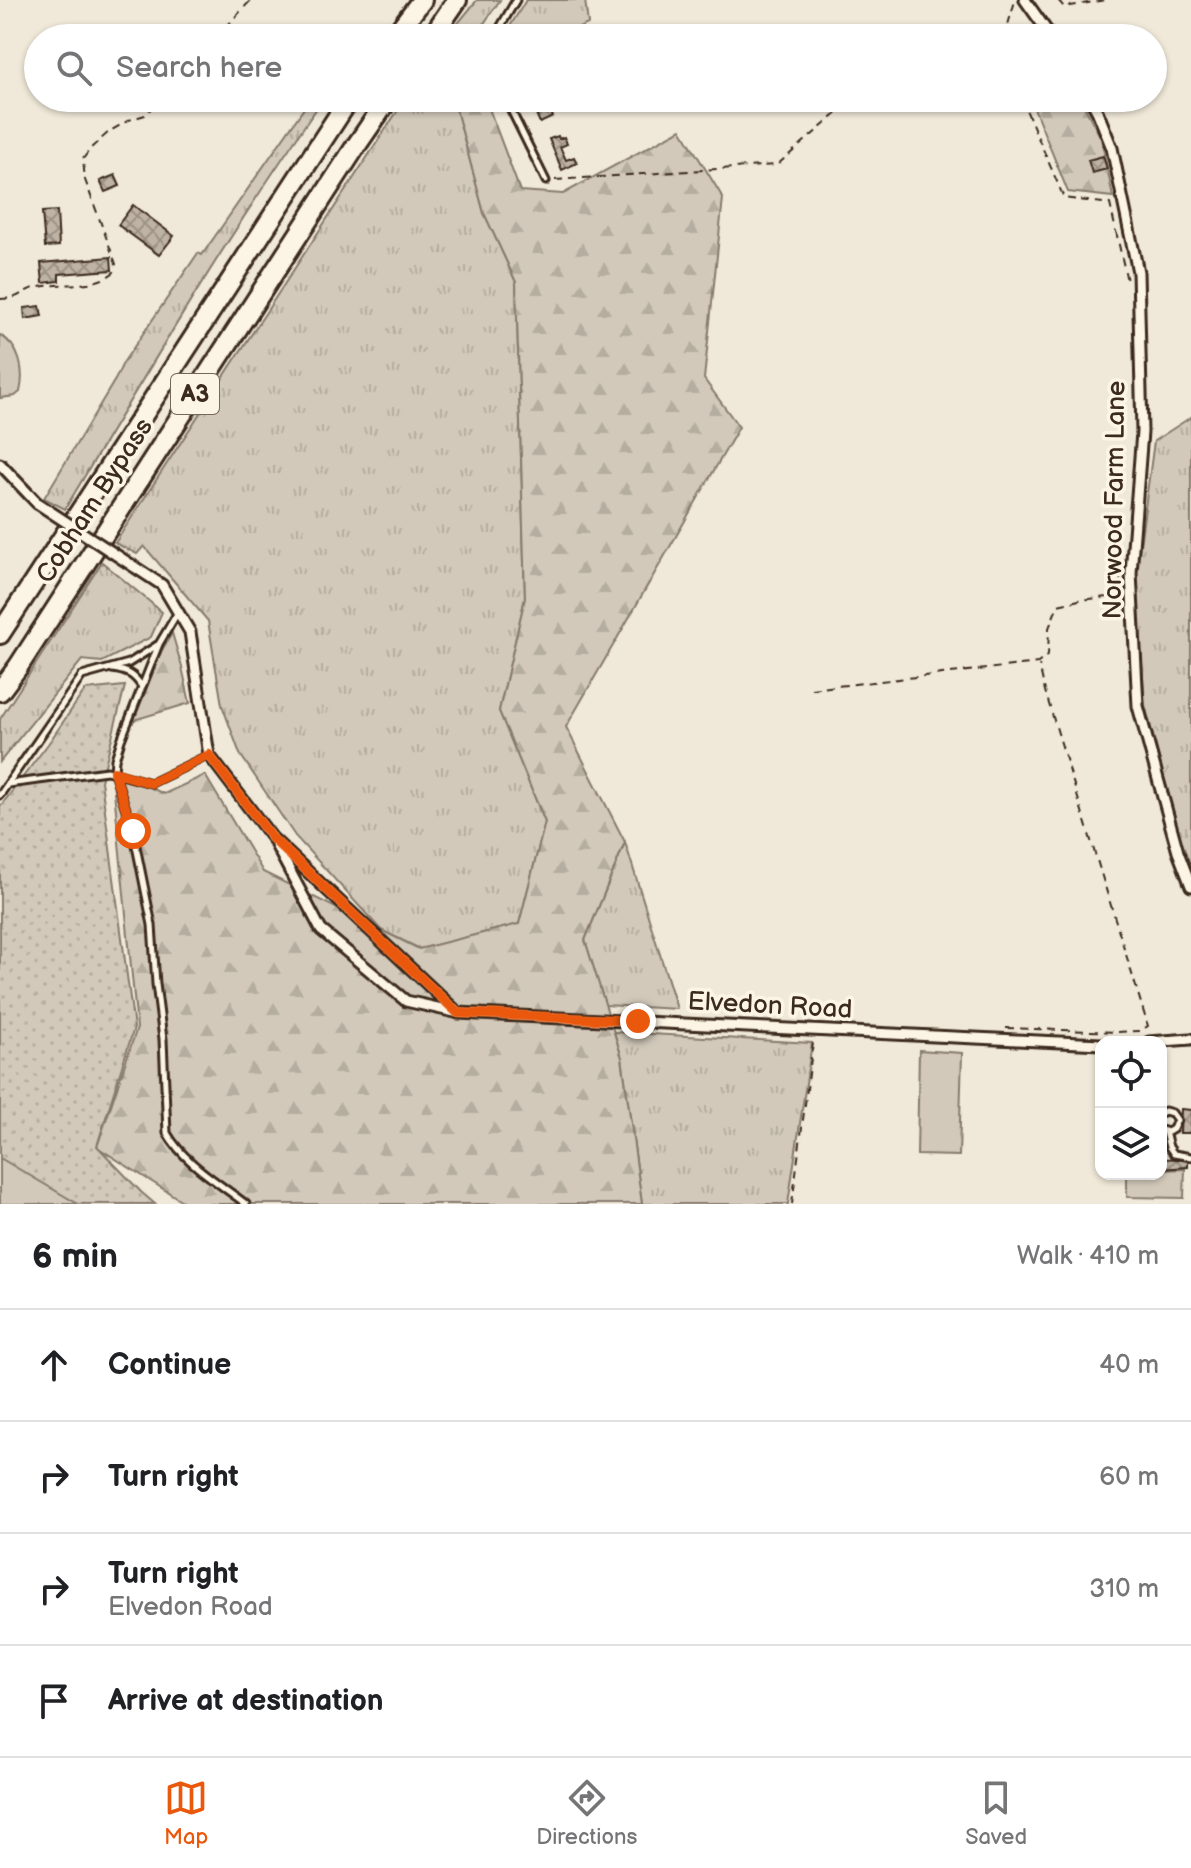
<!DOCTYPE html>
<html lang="en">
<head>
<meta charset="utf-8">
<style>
	:root { --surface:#fff; --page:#f2f2f2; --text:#202124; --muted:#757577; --line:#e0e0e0; --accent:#ea580c }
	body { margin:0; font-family:"Balsamiq Sans",sans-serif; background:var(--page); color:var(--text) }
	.controls { position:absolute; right:24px; bottom:24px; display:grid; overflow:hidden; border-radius:16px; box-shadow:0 2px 6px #0004 }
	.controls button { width:72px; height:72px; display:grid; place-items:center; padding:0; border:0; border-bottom:2px solid var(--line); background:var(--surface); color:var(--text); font:40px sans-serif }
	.stop { position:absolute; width:24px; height:24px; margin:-18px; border:6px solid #ea580c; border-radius:50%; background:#fff }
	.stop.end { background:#ea580c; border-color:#fff; box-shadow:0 2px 8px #0008 }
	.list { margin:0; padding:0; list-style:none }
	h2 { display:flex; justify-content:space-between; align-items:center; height:104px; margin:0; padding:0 32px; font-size:34px }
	h2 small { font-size:26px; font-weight:400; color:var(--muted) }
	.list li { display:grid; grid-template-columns:52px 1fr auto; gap:24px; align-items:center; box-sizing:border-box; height:112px; padding:0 32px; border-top:2px solid var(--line) }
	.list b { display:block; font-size:30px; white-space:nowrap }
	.list p { margin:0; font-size:26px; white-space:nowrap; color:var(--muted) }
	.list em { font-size:26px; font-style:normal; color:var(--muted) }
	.icon { flex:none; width:44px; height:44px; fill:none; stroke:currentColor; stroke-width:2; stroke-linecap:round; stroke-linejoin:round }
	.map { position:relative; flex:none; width:1191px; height:1204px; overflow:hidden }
	.search { position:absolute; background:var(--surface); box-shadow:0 2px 6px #0004; left:24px; right:24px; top:24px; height:88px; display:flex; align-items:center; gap:20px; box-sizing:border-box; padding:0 28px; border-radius:44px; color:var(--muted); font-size:30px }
	.sheet { height:552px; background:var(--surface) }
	nav { display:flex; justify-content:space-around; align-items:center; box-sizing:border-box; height:112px; border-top:2px solid var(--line); background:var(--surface); font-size:22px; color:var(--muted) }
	nav a { display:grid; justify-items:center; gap:4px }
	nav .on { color:var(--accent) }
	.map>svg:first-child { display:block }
	.grass { fill:url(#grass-tufts); stroke:#867a6c; stroke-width:2 }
	.forest { fill:url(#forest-firs); stroke:#867a6c; stroke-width:2 }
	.park { fill:url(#park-dots); stroke:#867a6c; stroke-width:2 }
	.pitch { fill:#d2c9ba; stroke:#867a6c; stroke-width:2 }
	.building { fill:url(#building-cross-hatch); stroke:#3b2a1e; stroke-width:2 }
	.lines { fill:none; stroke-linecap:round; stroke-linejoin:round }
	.lane-casing { stroke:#3b2a1e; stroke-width:11 }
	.street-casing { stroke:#3b2a1e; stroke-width:15 }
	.highway-casing { stroke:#3b2a1e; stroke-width:24 }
	.path { stroke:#3b2a1e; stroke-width:2; stroke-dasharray:8 6; stroke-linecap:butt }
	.lane { stroke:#fcf5e5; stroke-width:5 }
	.street { stroke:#fcf5e5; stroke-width:9 }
	.highway { stroke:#fcf5e5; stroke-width:18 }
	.street-bridge-casing { stroke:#3b2a1e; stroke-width:15; stroke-linecap:butt }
	.street-bridge { stroke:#fcf5e5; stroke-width:9 }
	.route { stroke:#ea580c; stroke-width:10 }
	.labels { text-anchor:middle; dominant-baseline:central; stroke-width:7; stroke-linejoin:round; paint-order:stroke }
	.shield { fill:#fcf5e5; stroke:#75675a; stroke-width:2 }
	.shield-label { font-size:24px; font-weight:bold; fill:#3b2a1e }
	.street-label { font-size:26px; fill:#3b2a1e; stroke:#fcf5e5 }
</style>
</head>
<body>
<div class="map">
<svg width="1191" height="1204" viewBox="0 0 1191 1204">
	<defs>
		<pattern id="grass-tufts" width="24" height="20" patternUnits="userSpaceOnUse" patternTransform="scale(2)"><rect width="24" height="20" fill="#d2c9ba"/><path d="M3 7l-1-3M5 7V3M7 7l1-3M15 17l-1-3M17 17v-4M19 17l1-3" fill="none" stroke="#b5ad9f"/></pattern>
		<pattern id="forest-firs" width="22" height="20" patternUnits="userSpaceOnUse" patternTransform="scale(2)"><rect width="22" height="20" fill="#d2c9ba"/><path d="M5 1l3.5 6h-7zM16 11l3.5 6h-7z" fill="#b5ad9f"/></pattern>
		<pattern id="park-dots" width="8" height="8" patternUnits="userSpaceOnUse" patternTransform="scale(2)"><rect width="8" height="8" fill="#d2c9ba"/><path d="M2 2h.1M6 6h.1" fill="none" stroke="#b5ad9f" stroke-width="1.8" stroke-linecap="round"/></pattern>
		<pattern id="building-cross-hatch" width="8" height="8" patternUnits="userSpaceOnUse" patternTransform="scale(2)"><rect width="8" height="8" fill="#beb3a4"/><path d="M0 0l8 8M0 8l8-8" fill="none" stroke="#9c9285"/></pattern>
	</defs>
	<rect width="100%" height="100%" fill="#f0e9d9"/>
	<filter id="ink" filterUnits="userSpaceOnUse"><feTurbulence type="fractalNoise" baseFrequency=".0125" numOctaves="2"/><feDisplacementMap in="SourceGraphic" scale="16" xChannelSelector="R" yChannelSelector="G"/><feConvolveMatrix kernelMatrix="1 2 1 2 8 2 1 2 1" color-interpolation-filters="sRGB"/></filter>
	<g filter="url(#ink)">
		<path class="grass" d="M477 0H500L474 38H446Z
			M526 0H585L588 24 557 38H503Z
			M311 98H324C231 230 148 370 65 509L44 498 116 378 123 363 198 253 202 255Z
			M406 98H453L484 213 516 282 525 598 499 711 545 822 519 924 420 949 381 930 295 836 240 754 222 705 208 621 144 546 137 554 115 543Z
			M1191 417V869L1182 846 1145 705 1136 575 1154 441Z
			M102 562 162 612 151 637 102 662 82 660 0 762V719Z
			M625 842 677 1009 605 1005 585 940Z
			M614 1032 812 1043 788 1204H642L622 1058Z"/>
		<path class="forest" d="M453 98H485L520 191 563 194 681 129 723 198 704 379 739 427 566 727 625 842 585 940 622 1058 642 1204H187L97 1147 137 1028 112 770 164 794 205 775 263 872 419 949 519 924 545 822 499 711 525 598 516 282 484 213Z
			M1030 98H1080L1101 138 1113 197 1068 192Z
			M172 633 182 667 190 703 134 720 162 650Z"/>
		<path class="park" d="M125 686 101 781 134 1028 97 1146 141 1192 155 1204H0V807L48 744 85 690Z"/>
		<path class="pitch" d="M0 335C20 346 25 371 20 392L15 396 0 398Z
			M919 1050 962 1053 959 1156 917 1155Z
			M0 1158 78 1204H0Z
			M1185 1169 1184 1198 1127 1197V1174H1161V1170Z"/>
		<path class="building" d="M529 98H545L553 117 540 123Z
			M558 136 559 139 564 137 567 144 560 147 566 160 574 157 577 163 562 170 549 139Z
			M1103 156 1107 169 1092 173 1088 160Z
			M115 175 120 186 105 192 100 181Z
			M133 205 174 236 159 255 118 225Z
			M57 211 59 246 45 247 42 212Z
			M111 257 112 270 59 274V281L43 283 41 263Z
			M40 306 42 316 25 319 24 308Z
			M1181 1109 1191 1110V1135L1190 1133H1180Z
			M1188 1158V1167L1161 1169V1159Z"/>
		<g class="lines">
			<defs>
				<path id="lane" d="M494 38 516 0
					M505 98 546 181
					M159 644 121 740 115 759 114 772 133 831 152 925 156 984 163 1039 167 1133C184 1163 219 1183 246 1204
					M112 669C127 671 134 674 142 687
					M8 784 107 771 151 783 209 755
					M0 795 82 676 129 663 159 644 178 612
					M1161 1113 1165 1111 1172 1113 1177 1120 1173 1129 1168 1132 1161 1130
					M1165 1132 1169 1147 1174 1154 1191 1157"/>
				<path id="street" d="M1025 0 1052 38
					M1090 98 1098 113 1112 148 1138 272 1142 432 1131 573 1138 706 1178 852 1191 886
					M0 464 37 503
					M133 566 162 585 190 632 209 755 272 838 458 1013 1101 1044
					M276 845 321 930 406 1001 455 1012
					M1149 1042 1191 1039"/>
				<path id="highway" d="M393 38 422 0
					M431 38 457 0
					M0 634 350 98
					M0 691 18 667 356 146 389 98"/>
			</defs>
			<use href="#lane" class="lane-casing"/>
			<use href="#street" class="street-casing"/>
			<use href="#highway" class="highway-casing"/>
			<path class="path" d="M1058 0 1064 7 1106 0
				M216 38 251 0
				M1010 38 1007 28 1015 1
				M1021 98 1064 198 1110 204 1127 281
				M555 180 777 165 855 98
				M0 299C22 299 18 292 35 288 60 281 93 290 114 272L116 264 85 180 83 159 91 148 110 131 129 120 145 115 161 98
				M811 689 1038 663 1048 655 1049 628 1058 605 1079 600 1118 596 1120 579
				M1006 1028 1116 1032 1140 1031 1148 1026 1045 691 1039 665
				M792 1204 813 1043"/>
			<use href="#lane" class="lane"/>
			<use href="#street" class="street"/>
			<use href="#highway" class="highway"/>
			<defs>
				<path id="street-bridge" d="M37 503 133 566"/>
			</defs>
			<use href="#street-bridge" class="street-bridge-casing"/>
			<use href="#street-bridge" class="street-bridge"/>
		</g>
	</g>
	<g class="lines" filter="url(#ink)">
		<path class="route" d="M133 831 114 772 151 783 209 755 272 838 458 1013 638 1021"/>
	</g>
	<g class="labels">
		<rect class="shield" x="171" y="374" width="48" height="40" rx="6"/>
		<g class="shield-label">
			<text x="195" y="394">A3</text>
		</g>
		<g class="street-label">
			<text transform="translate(1115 500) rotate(-89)">Norwood Farm Lane</text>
			<text transform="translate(95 501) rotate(-57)">Cobham Bypass</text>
			<text transform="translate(770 1006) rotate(3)">Elvedon Road</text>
		</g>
	</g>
</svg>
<div class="controls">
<button><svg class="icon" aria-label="locate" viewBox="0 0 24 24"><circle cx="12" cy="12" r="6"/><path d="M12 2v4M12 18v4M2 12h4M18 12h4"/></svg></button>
<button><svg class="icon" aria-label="layers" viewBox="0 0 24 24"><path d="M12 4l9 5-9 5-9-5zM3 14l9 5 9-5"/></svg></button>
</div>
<div class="stop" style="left:133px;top:831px"></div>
<div class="stop end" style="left:638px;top:1021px"></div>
<div class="search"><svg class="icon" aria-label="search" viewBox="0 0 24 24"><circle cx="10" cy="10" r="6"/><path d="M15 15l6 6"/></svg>Search here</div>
</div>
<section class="sheet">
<h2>6 min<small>Walk · 410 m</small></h2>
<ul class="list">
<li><svg class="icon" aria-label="ahead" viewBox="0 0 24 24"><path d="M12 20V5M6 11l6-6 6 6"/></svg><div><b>Continue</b></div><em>40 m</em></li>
<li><svg class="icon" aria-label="right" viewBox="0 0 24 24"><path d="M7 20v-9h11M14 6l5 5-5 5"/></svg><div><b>Turn right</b></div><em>60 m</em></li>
<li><svg class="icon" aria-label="right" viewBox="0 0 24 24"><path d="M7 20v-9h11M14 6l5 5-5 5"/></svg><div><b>Turn right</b><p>Elvedon Road</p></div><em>310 m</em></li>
<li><svg class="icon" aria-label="arrive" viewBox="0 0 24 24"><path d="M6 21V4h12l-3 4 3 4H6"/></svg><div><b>Arrive at destination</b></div></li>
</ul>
</section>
<nav>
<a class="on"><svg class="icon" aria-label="map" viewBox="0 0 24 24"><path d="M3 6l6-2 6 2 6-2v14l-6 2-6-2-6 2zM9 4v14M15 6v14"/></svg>Map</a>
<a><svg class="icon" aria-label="directions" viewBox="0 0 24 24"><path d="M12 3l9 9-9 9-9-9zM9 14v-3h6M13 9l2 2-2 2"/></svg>Directions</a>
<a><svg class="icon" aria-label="saved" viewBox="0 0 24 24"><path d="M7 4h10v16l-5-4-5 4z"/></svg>Saved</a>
</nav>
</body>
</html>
